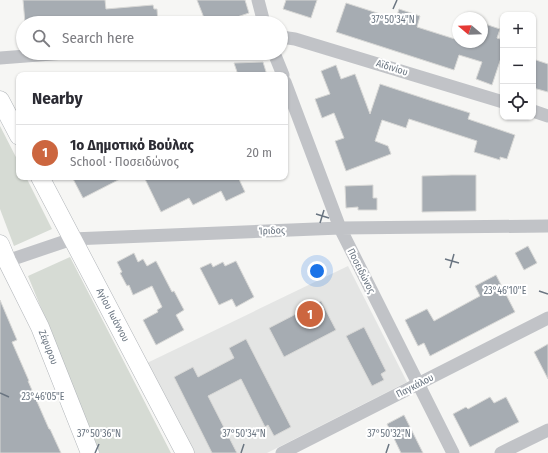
<!DOCTYPE html>
<html lang="en">
<head>
<meta charset="utf-8">
<style>
	:root { --surface:#fff; --page:#f2f2f3; --text:#2b2b33; --muted:#7c7c81; --line:#e1e1e2; --accent:#cc663f }
	body { margin:0; font-family:"Fira Sans Condensed",sans-serif; background:var(--page); color:var(--text) }
	.controls { position:absolute; right:12px; top:12px; display:grid; overflow:hidden; border-radius:8px; box-shadow:0 1px 3px #0004 }
	.controls button { width:36px; height:36px; display:grid; place-items:center; padding:0; border:0; border-bottom:1px solid var(--line); background:var(--surface); color:var(--text); font:20px sans-serif }
	.compass { position:absolute; left:452px; top:12px; width:36px; height:36px; border-radius:50%; background:var(--surface); box-shadow:0 1px 3px #0004; rotate:289deg }
	.you { position:absolute; left:317px; top:271px; width:14px; height:14px; margin:-10px; border:3px solid #fff; border-radius:50%; background:#1a73e8; box-shadow:0 0 0 6px #1a73e833 }
	.badge { display:grid; place-items:center; width:26px; height:26px; border-radius:50%; background:var(--accent); color:#fff; font-size:13px; font-weight:700 }
	.pin { position:absolute; translate:-50% -50%; border:2px solid #fff; box-shadow:0 1px 4px #0006 }
	.list { margin:0; padding:0; list-style:none }
	h2 { display:flex; justify-content:space-between; align-items:center; height:52px; margin:0; padding:0 16px; font-size:17px }
	h2 small { font-size:13px; font-weight:400; color:var(--muted) }
	.list li { display:grid; grid-template-columns:26px 1fr auto; gap:12px; align-items:center; box-sizing:border-box; height:56px; padding:0 16px; border-top:1px solid var(--line) }
	.list b { display:block; font-size:15px; white-space:nowrap }
	.list p { margin:0; font-size:13px; white-space:nowrap; color:var(--muted) }
	.list em { font-size:13px; font-style:normal; color:var(--muted) }
	.icon { flex:none; width:22px; height:22px; fill:none; stroke:currentColor; stroke-width:2; stroke-linecap:round; stroke-linejoin:round }
	.map { position:relative; flex:none; width:548px; height:453px; overflow:hidden }
	.search { position:absolute; background:var(--surface); box-shadow:0 1px 3px #0004; left:16px; top:16px; width:272px; height:44px; display:flex; align-items:center; gap:10px; box-sizing:border-box; padding:0 14px; border-radius:22px; color:var(--muted); font-size:15px }
	.panel { position:absolute; background:var(--surface); box-shadow:0 1px 3px #0004; left:16px; top:72px; width:272px; height:108px; border-radius:8px }
	.map>svg:first-child { display:block }
	.built { fill:#e4e5e4 }
	.green { fill:#d6dbd4 }
	.building { fill:#a6acb2; stroke:#d8d8d6 }
	.lines { fill:none; stroke-linecap:round; stroke-linejoin:round }
	.secondary-casing { stroke:#b1b5b9; stroke-width:19 }
	.street { stroke:#c1c3c7; stroke-width:13 }
	.secondary { stroke:#fff; stroke-width:18 }
	.ticks { fill:none; stroke:#6a7581; stroke-width:1.5 }
	.labels { text-anchor:middle; dominant-baseline:central; stroke-width:4; stroke-linejoin:round; paint-order:stroke }
	.street-label { font-size:10px; fill:#6a7581; stroke:#fff }
	.ticks-label { font-size:10px; text-anchor:middle; fill:#6a7581; stroke:#fff; stroke-width:4; stroke-linejoin:round; paint-order:stroke }
</style>
</head>
<body>
<div class="map">
<svg width="548" height="453" viewBox="0 0 548 453">
	<rect width="100%" height="100%" fill="#f6f6f4"/>
	<path class="built" d="M348 266 407 382 267 453H193L147 363Z"/>
	<path class="green" d="M0 126 19 163V177H26L52 229 14 246 0 209Z
		M70 257 171 453H100L28 276Z"/>
	<path class="building" d="M23 0H105L106 9 153 5 154 9H157L158 23H25Z
		M197 0H245L249 13 231 19 230 17 212 23H208L206 17 204 18Z
		M286 0H317L311 18 283 9Z
		M346 3 396 19 399 9 420 16 417 27 458 40V42H482V33L485 24 500 29 497 38 503 40V52L492 85 476 79 482 62 459 55 454 70 336 32Z
		M533 59 548 64V92L533 88Z
		M263 62 267 75H238L234 63Z
		M336 65 341 79 355 74 370 114 380 84 429 100 470 113 468 119 515 135 507 159 500 157V160L474 152 477 141 409 119 406 128 382 120 375 141 388 146 391 154 346 171 335 141 344 138 334 113 322 118 315 99 330 94 321 71Z
		M452 175H476V211L422 212V176Z
		M72 177H124L83 198Z
		M144 177H238L245 192 226 201 221 191 193 205 189 198 161 212Z
		M373 185V198H377V210H358V207L346 208 345 186Z
		M528 246 537 263 524 270 515 253Z
		M134 253 138 262 143 259 147 266 156 261 172 292 174 291 184 310 176 315 184 330 156 345 143 320 158 312 157 310 162 307 152 286 133 295 129 285 127 286 120 273 122 272 117 262Z
		M236 261 254 297 236 307 232 299 219 305 200 268 211 263 213 267 223 262 225 266Z
		M496 275 515 312 430 356 424 343 418 346 405 320 427 309 434 321 480 296 475 286Z
		M0 300 17 340 12 342 29 381H28L49 429H50L61 453H0Z
		M321 301 336 330 284 357 269 328Z
		M364 327 386 371 381 374 384 380 372 386 346 336Z
		M246 339 291 427 274 436 268 425 265 427 241 379 208 396 237 453H212L174 377 193 367 198 377 234 358 229 348Z
		M548 344V379L534 352Z
		M490 397 494 403 506 397 519 422 470 447 453 414 466 407 468 409Z
		M404 415 423 453H401L387 424Z"/>
	<g class="lines">
		<defs>
			<g id="secondary">
				<path d="M0 100 19 136"/>
				<path id="s1" d="M40 177 185 453"/>
				<path id="s2" d="M0 244 7 261 40 327 90 453"/>
			</g>
		</defs>
		<use href="#secondary" class="secondary-casing"/>
		<path class="street" d="M258 0 264 23
			M281 37 295 39 503 102
			M274 53 283 75
			M0 58 65 53
			M285 82 340 228 453 453
			M533 111 548 116
			M0 260 7 261 72 239 340 228 548 226
			M282 453 548 318
			M501 453 548 430"/>
		<use href="#secondary" class="secondary"/>
	</g>
	<path class="ticks" d="M393 9 397 0M316 214 329 218M320 223 324 210M445 259 459 263M450 268 454 254M539 291 548 294M0 393 9 397M95 453 99 444M241 453 244 444M386 453 389 444"/>
	<g class="labels">
		<g class="street-label">
			<text transform="translate(392 68) rotate(17)">Αϊδινίου</text>
			<text transform="translate(272 231) rotate(-2)">Ίριδος</text>
			<text transform="translate(361 271) rotate(63)">Ποσειδώνος</text>
			<text stroke="none"><textPath href="#s1" startOffset="156">Αγίου Ιωάννου</textPath></text>
			<text stroke="none"><textPath href="#s2" startOffset="114">Ζέφυρου</textPath></text>
			<text transform="translate(415 386) rotate(-27)">Παγκάλου</text>
		</g>
	</g>
	<g class="ticks-label">
		<text x="393" y="23">37°50'34"N</text>
		<text x="505" y="294">23°46'10"E</text>
		<text x="43" y="400">23°46'05"E</text>
		<text x="99" y="437">37°50'36"N</text>
		<text x="244" y="437">37°50'34"N</text>
		<text x="389" y="437">37°50'32"N</text>
	</g>
</svg>
<div class="controls">
<button>+</button>
<button>−</button>
<button><svg class="icon" aria-label="locate" viewBox="0 0 24 24"><circle cx="12" cy="12" r="6"/><path d="M12 2v4M12 18v4M2 12h4M18 12h4"/></svg></button>
</div>
<svg class="compass" viewBox="-18 -18 36 36"><path d="M0-13l5 13h-10z" fill="#e53935"/><path d="M0 13l5-13h-10z" fill="#7c7c81"/></svg>
<div class="you"></div>
<div class="pin badge" style="left:310px;top:314px">1</div>
<div class="search"><svg class="icon" aria-label="search" viewBox="0 0 24 24"><circle cx="10" cy="10" r="6"/><path d="M15 15l6 6"/></svg>Search here</div>
<section class="panel">
<h2>Nearby<small></small></h2>
<ul class="list">
<li><span class="badge">1</span><div><b>1ο Δημοτικό Βούλας</b><p>School · Ποσειδώνος</p></div><em>20 m</em></li>
</ul>
</section>
</div>
</body>
</html>
